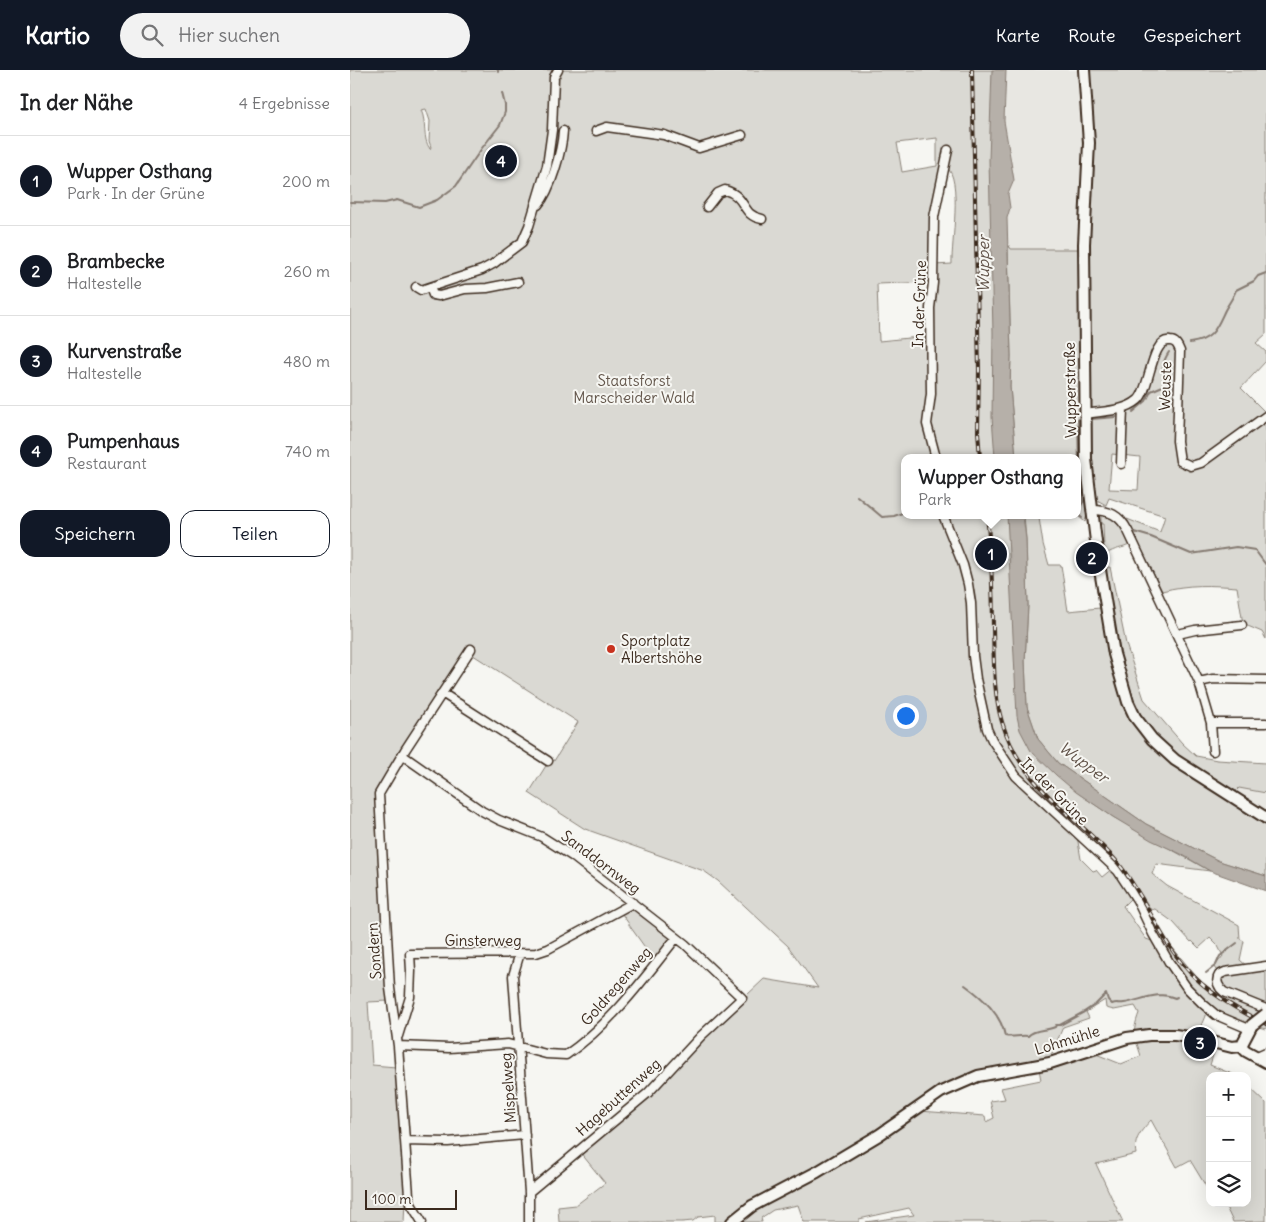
<!DOCTYPE html>
<html lang="de">
<head>
<meta charset="utf-8">
<style>
	:root { --surface:#fff; --page:#f2f2f2; --text:#202124; --muted:#757577; --line:#e0e0e0; --accent:#111827 }
	body { margin:0; font-family:Delius,sans-serif; background:var(--page); color:var(--text) }
	.controls { position:absolute; right:15px; bottom:15px; display:grid; overflow:hidden; border-radius:10px; box-shadow:0 5px 20px #0002 }
	.controls button { width:45px; height:45px; display:grid; place-items:center; padding:0; border:0; border-bottom:1px solid var(--line); background:var(--surface); color:var(--text); font:25px sans-serif }
	.scale { position:absolute; left:15px; bottom:12px; width:92px; box-sizing:border-box; padding-left:5px; border:2px solid #3b2a1e; border-top:0; font-size:14px; line-height:18px; white-space:nowrap; color:#3b2a1e; -webkit-text-stroke:4px #f6f6f2; paint-order:stroke }
	.you { position:absolute; left:555px; top:645px; width:18px; height:18px; margin:-12px; border:4px solid #fff; border-radius:50%; background:#1a73e8; box-shadow:0 0 0 8px #1a73e833 }
	.badge { display:grid; place-items:center; width:32px; height:32px; border-radius:50%; background:var(--accent); color:#fff; font-size:16px; font-weight:700 }
	.pin { position:absolute; translate:-50% -50%; border:2px solid #fff; box-shadow:0 1px 5px #0006 }
	.popup { position:absolute; left:551px; top:384px; width:180px; height:65px; box-sizing:border-box; display:grid; place-content:center; border-radius:10px; background:var(--surface); filter:drop-shadow(0 1px 4px #0005); font-size:16px; white-space:nowrap; color:var(--muted) }
	.popup b { font-size:19px; color:var(--text) }
	.popup::after { content:''; position:absolute; left:50%; top:100%; margin-left:-10px; border:10px solid transparent; border-top-color:var(--surface) }
	.list { margin:0; padding:0; list-style:none }
	h2 { display:flex; justify-content:space-between; align-items:center; height:65px; margin:0; padding:0 20px; font-size:21px }
	h2 small { font-size:16px; font-weight:400; color:var(--muted) }
	.list li { display:grid; grid-template-columns:32px 1fr auto; gap:15px; align-items:center; box-sizing:border-box; height:90px; padding:0 20px; border-top:1px solid var(--line) }
	.list b { display:block; font-size:19px; white-space:nowrap }
	.list p { margin:0; font-size:16px; white-space:nowrap; color:var(--muted) }
	.list em { font-size:16px; font-style:normal; color:var(--muted) }
	.actions { display:flex; gap:10px; padding:15px 20px }
	.actions a { flex:1; padding:11px 0; border:1px solid var(--accent); border-radius:15px; text-align:center; font-size:18px; color:var(--accent) }
	.actions .main { background:var(--accent); color:#fff }
	.icon { flex:none; width:28px; height:28px; fill:none; stroke:currentColor; stroke-width:2; stroke-linecap:round; stroke-linejoin:round }
	.map { position:relative; flex:none; width:916px; height:1152px; overflow:hidden }
	header { display:flex; align-items:center; gap:30px; box-sizing:border-box; height:70px; padding:0 25px; background:var(--accent); color:#fff }
	header strong { font-size:24px }
	nav { display:flex; gap:28px; margin-inline-start:auto; font-size:18px }
	.search { width:350px; height:45px; background:var(--page); display:flex; align-items:center; gap:12px; box-sizing:border-box; padding:0 18px; border-radius:28px; color:var(--muted); font-size:19px }
	main { display:flex }
	aside { flex:1; background:var(--surface) }
	.map>svg:first-child { display:block }
	.built { fill:#e8e7e2 }
	.green { fill:#dad9d3; stroke:#8a8278; fill-rule:evenodd }
	.water { fill:#b6b0a9; stroke:#857a71 }
	.lines { fill:none; stroke-linecap:round; stroke-linejoin:round }
	.stream { stroke:#857a71; stroke-width:2 }
	.street-casing { stroke:#3b2a1e; stroke-width:11 }
	.secondary-casing { stroke:#3b2a1e; stroke-width:14 }
	.street { stroke:#f6f6f2; stroke-width:8 }
	.secondary { stroke:#f6f6f2; stroke-width:10 }
	.rail-casing { stroke:#3b2a1e; stroke-width:4 }
	.rail { stroke:#f6f6f2; stroke-width:2; stroke-dasharray:5.5; stroke-linecap:butt }
	.secondary-bridge-casing { stroke:#3b2a1e; stroke-width:14; stroke-linecap:butt }
	.secondary-bridge { stroke:#f6f6f2; stroke-width:10 }
	.poi-dot { fill:#c8321e; stroke:#f6f6f2; stroke-width:2 }
	.labels { text-anchor:middle; dominant-baseline:central; stroke-width:4; stroke-linejoin:round; paint-order:stroke }
	.street-label { font-size:15px; fill:#3b2a1e; stroke:#f6f6f2 }
	.park-label { font-size:15px; fill:#63564b; stroke:#f6f6f2 }
	.poi-label { font-size:15px; fill:#3b2a1e; stroke:#f6f6f2; text-anchor:start }
	.water-label { font-size:16px; font-style:italic; fill:#605248; stroke:#f6f6f2 }
</style>
</head>
<body>
<header>
<strong>Kartio</strong>
<div class="search"><svg class="icon" aria-label="search" viewBox="0 0 24 24"><circle cx="10" cy="10" r="6"/><path d="M15 15l6 6"/></svg>Hier suchen</div>
<nav><a>Karte</a><a>Route</a><a>Gespeichert</a></nav>
</header>
<main>
<aside>
<h2>In der Nähe<small>4 Ergebnisse</small></h2>
<ul class="list">
<li><span class="badge">1</span><div><b>Wupper Osthang</b><p>Park · In der Grüne</p></div><em>200 m</em></li>
<li><span class="badge">2</span><div><b>Brambecke</b><p>Haltestelle</p></div><em>260 m</em></li>
<li><span class="badge">3</span><div><b>Kurvenstraße</b><p>Haltestelle</p></div><em>480 m</em></li>
<li><span class="badge">4</span><div><b>Pumpenhaus</b><p>Restaurant</p></div><em>740 m</em></li>
</ul>
<div class="actions"><a class="main">Speichern</a><a>Teilen</a></div>
</aside>
<div class="map">
<svg width="916" height="1152" viewBox="0 0 916 1152">
	<rect width="100%" height="100%" fill="#f6f6f2"/>
	<filter id="ink" filterUnits="userSpaceOnUse"><feTurbulence type="fractalNoise" baseFrequency=".02" numOctaves="2"/><feDisplacementMap in="SourceGraphic" scale="10" xChannelSelector="R" yChannelSelector="G"/><feConvolveMatrix kernelMatrix="1 2 1 2 8 2 1 2 1" color-interpolation-filters="sRGB"/></filter>
	<g filter="url(#ink)">
		<path class="built" d="M656 0H730L736 57 731 179H661L658 174 657 148 660 138 658 124 664 110 654 51Z
			M889 718 916 723V742L885 722Z"/>
		<path class="green" d="M0 0H644L656 388H555V445H665L672 631 683 672 728 723 763 747 860 801 806 794 802 804 817 816 889 855 890 869 894 871 890 890 898 897 916 894V959L876 948 859 936 844 973 865 979 860 995 887 1006H860V1123L840 1090 827 1097 801 1050C792 1060 783 1069 786 1084L746 1094 773 1152H516L564 1145 559 1138 509 1149V1152H454L448 1135 423 1140 411 1148 412 1152H365V1145L348 1147 343 1151 332 1152H209L208 1137 226 1135 255 1113 230 1082 296 1029 379 942 414 909 468 918 438 876 368 811 354 801 235 759 179 723 197 694 201 690 204 691 228 652 120 583 49 683 27 718 25 723 38 931 18 932 22 995 46 997 57 1129 55 1130 54 1152H0ZM76 39 80 51 79 71 81 77 80 79C72 68 77 53 71 40ZM587 68V96L552 102 547 73ZM596 97C613 107 601 175 602 194L584 195V148ZM582 212 579 266 529 271 527 214ZM715 738C749 769 778 801 801 840L805 839 823 852 841 872 842 871 849 878 860 868 868 876 873 886 864 897 866 900 897 897 871 905V917L866 923 850 911 822 877 811 883 805 872 796 869 773 836 782 827 763 798 752 807 746 800 743 801 731 789 727 766 707 748ZM755 930 756 938 764 940 785 936 789 943C781 965 785 966 791 986L771 994 746 984 689 999 691 1010 651 1018 655 1029 640 1031 644 1048 636 1052 635 1046 570 1041 549 1046C574 1027 603 1007 634 999 656 994 678 994 700 988L713 957 739 948 736 942Z
			M738 0H916V264L906 273 916 282V291L891 318 916 343V569L912 562 893 554 887 517C861 515 838 514 812 521L777 449 810 462 815 446 759 428 756 435 747 430 742 413 740 389ZM762 384 790 387 788 420 759 419Z
			M658 174 661 179H731L739 437 735 452 727 445V388H666L660 317 661 286Z
			M753 444 764 448 763 450 769 456 772 454 781 474C773 479 764 478 757 484L754 476 753 454H751V445Z
			M674 445H696L689 448 693 474 699 495H711L718 541 750 538 765 607 776 634 826 695 916 756V806L869 791 796 754 708 693 688 669 677 637 675 591 678 535 676 469Z
			M760 497 776 574 794 629 832 673 846 686 867 690 916 693V723L889 718 885 722C859 706 832 691 810 670 779 639 773 607 766 566 762 543 758 520 754 498Z
			M280 839H284L320 868 302 893 298 889 299 883 279 855V854L272 844Z
			M897 1015 916 1033V1151L883 1152 874 1133H897Z"/>
		<path class="water" d="M642 0H656L654 51 664 110 658 124 660 138 657 148 661 286 660 317 666 388H645L642 347 643 263 639 90Z
			M657 445H673L676 469 678 535 675 591 677 637 688 669 708 693 796 754 869 791 916 806V821L860 801 831 784 801 770 763 747 726 722 706 705 681 681 670 660 667 646Z"/>
		<g class="lines">
			<path class="stream" d="M148 0V2
				M0 132 35 133 47 130 69 137 87 130 106 116 132 78 150 55 155 42V35L152 23
				M840 273C863 270 866 259 875 240 879 233 883 228 886 220L904 211 908 206 916 203
				M783 342 796 331 801 321 815 315 818 310C810 300 813 291 819 282
				M742 349 766 347
				M507 426 532 447 544 446 555 442
				M727 442 733 432 729 399 728 349
				M727 444 732 448
				M672 446 686 447 690 445
				M784 462 801 467 841 484 886 477 905 480 916 495
				M856 903 866 895 870 886 887 873
				M615 915C633 928 651 944 655 966 662 968 669 965 678 966 684 959 696 961 705 957L706 955H710L734 942 746 934 756 924 758 930 762 934C767 932 769 934 774 933 790 931 809 920 825 928L827 927"/>
			<defs>
				<path id="street" d="M246 61 257 57 314 65 349 78 392 65
					M185 135H188C201 120 212 80 213 61
					M357 137 368 123 375 120C398 127 390 145 412 149
					M66 217 71 220 132 200 143 194 172 172 179 156 197 96 202 60 204 7 208 0
					M80 217 83 225 89 226 115 219 137 218 168 212
					M735 344C752 341 774 342 788 330 800 320 801 268 820 271 826 271 828 276 830 281L827 371 830 391 841 396 851 393 916 346
					M586 388 577 354 581 324 580 238 583 213 584 147 598 80
					M771 394 773 338
					M742 440C759 440 770 445 778 461L849 612 861 653 863 681
					M593 445 613 495 618 514 621 533 623 586 626 609 637 659 642 670 666 706 768 801 787 830 803 864 819 892 837 918 853 934 866 945 899 959
					M828 564 845 560 892 555
					M849 612 863 609 916 610
					M92 623 198 691
					M861 653H916
					M52 685 132 741 149 750 192 767 222 786 335 874 392 928 351 966 298 1023 179 1122
					M170 883 163 906 179 1122V1152
					M916 896 875 902 869 905C865 911 869 918 874 922L916 939
					M48 966 60 927 61 901 60 884 186 883 198 879 283 833
					M48 976 99 978 158 974 196 984 216 985C261 954 293 910 326 868
					M905 987 916 982
					M55 1071 98 1072 175 1065
					M72 1152 61 1134 59 1125 48 976 40 918 29 724 55 680 121 579"/>
				<path id="secondary" d="M734 0 739 73 734 174 736 389 748 488 764 584 778 632 785 647 802 669 825 690 916 748
					M891 976 896 981 916 992
					M891 976 902 955
					M382 1152 402 1136 467 1102 529 1065 591 1022 628 1006 700 993 777 968 799 965H825L850 969 882 977 891 976"/>
			</defs>
			<use href="#street" class="street-casing"/>
			<use href="#secondary" class="secondary-casing"/>
			<use href="#street" class="street"/>
			<use href="#secondary" class="secondary"/>
			<defs>
				<path id="rail" d="M622 0 629 300 628 362 630 388
					M637 445C641 483 643 521 643 559 644 590 643 622 652 652 673 720 725 743 768 793 790 820 803 852 822 880 845 915 879 936 916 954"/>
			</defs>
			<use href="#rail" class="rail-casing"/>
			<use href="#rail" class="rail"/>
			<defs>
				<path id="secondary-bridge" d="M902 955 916 944"/>
			</defs>
			<use href="#secondary-bridge" class="secondary-bridge-casing"/>
			<use href="#secondary-bridge" class="secondary-bridge"/>
		</g>
	</g>
	<circle class="poi-dot" cx="261" cy="579" r="5"/>
	<g class="labels">
		<g class="street-label">
			<text transform="translate(569 234) rotate(-88)">In der Grüne</text>
			<text transform="translate(815 316) rotate(-88)">Weuste</text>
			<text transform="translate(720 320) rotate(-91)">Wupperstraße</text>
			<text transform="translate(705 721) rotate(45)">In der Grüne</text>
			<text transform="translate(251 792) rotate(37)">Sanddornweg</text>
			<text x="133" y="870">Ginsterweg</text>
			<text transform="translate(24 881) rotate(-94)">Sondern</text>
			<text transform="translate(266 916) rotate(-49)">Goldregenweg</text>
			<text transform="translate(717 970) rotate(-17)">Lohmühle</text>
			<text transform="translate(158 1018) rotate(-94)">Mispelweg</text>
			<text transform="translate(268 1027) rotate(-42)">Hagebuttenweg</text>
		</g>
		<g class="park-label">
			<text x="284" y="310">Staatsforst<tspan x="284" dy="17">Marscheider Wald</tspan></text>
		</g>
		<g class="poi-label">
			<text x="271" y="570">Sportplatz<tspan x="271" dy="17">Albertshöhe</tspan></text>
		</g>
		<g class="water-label">
			<text transform="translate(633 194) rotate(-90)">Wupper</text>
			<text transform="translate(734 692) rotate(37)">Wupper</text>
		</g>
	</g>
</svg>
<div class="controls">
<button>+</button>
<button>−</button>
<button><svg class="icon" aria-label="layers" viewBox="0 0 24 24"><path d="M12 4l9 5-9 5-9-5zM3 14l9 5 9-5"/></svg></button>
</div>
<div class="scale">100 m</div>
<div class="you"></div>
<div class="pin badge" style="left:641px;top:484px">1</div>
<div class="popup"><b>Wupper Osthang</b>Park</div>
<div class="pin badge" style="left:742px;top:488px">2</div>
<div class="pin badge" style="left:850px;top:973px">3</div>
<div class="pin badge" style="left:151px;top:91px">4</div>
</div>
</main>
</body>
</html>
